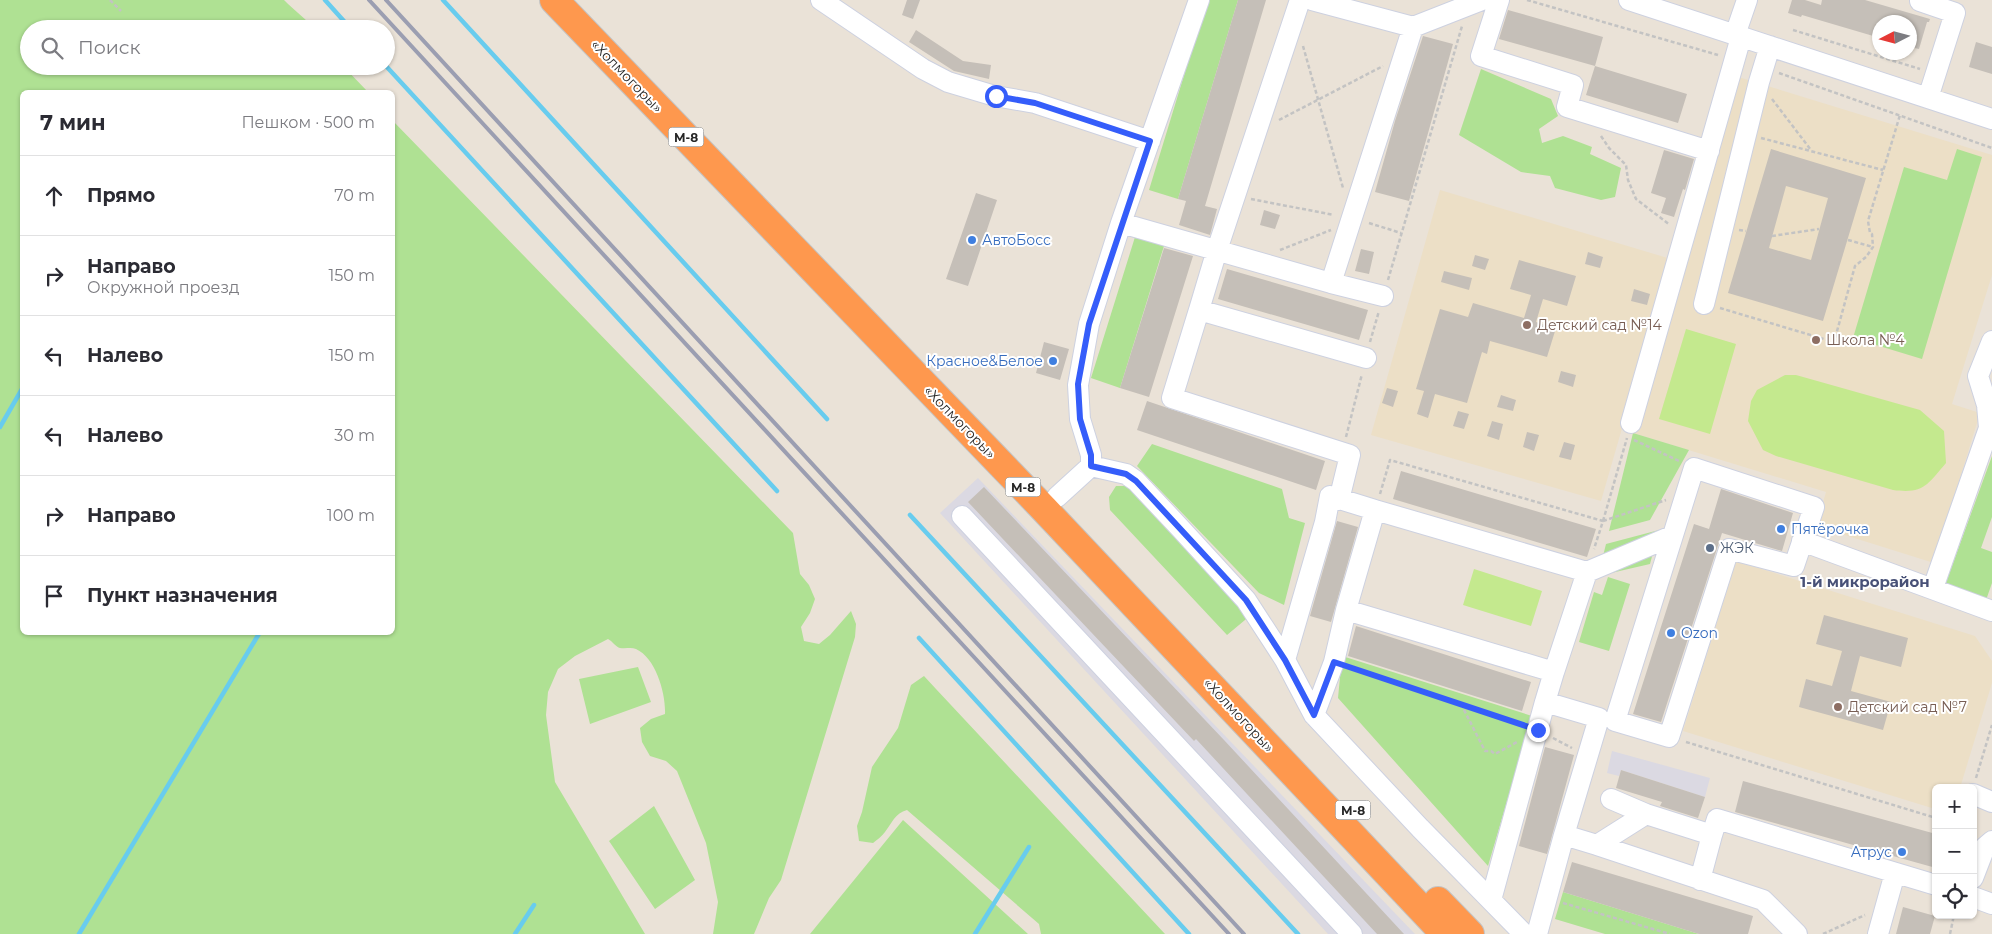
<!DOCTYPE html>
<html lang="ru">
<head>
<meta charset="utf-8">
<style>
	:root { --surface:#fff; --page:#f2f2f3; --text:#2b2b33; --muted:#7c7c81; --line:#e1e1e2 }
	body { margin:0; font-family:Montserrat,sans-serif; background:var(--page); color:var(--text) }
	.controls { position:absolute; right:15px; bottom:15px; display:grid; overflow:hidden; border-radius:8px; box-shadow:0 1px 4px #0004 }
	.controls button { width:45px; height:45px; display:grid; place-items:center; padding:0; border:0; border-bottom:1px solid var(--line); background:var(--surface); color:var(--text); font:25px sans-serif }
	.compass { position:absolute; left:1872px; top:15px; width:45px; height:45px; border-radius:50%; background:var(--surface); box-shadow:0 1px 4px #0004; rotate:264deg }
	.stop { position:absolute; width:15px; height:15px; margin:-11px; border:4px solid #355dfa; border-radius:50%; background:#fff }
	.stop.end { background:#355dfa; border-color:#fff; box-shadow:0 1px 5px #0008 }
	.list { margin:0; padding:0; list-style:none }
	h2 { display:flex; justify-content:space-between; align-items:center; height:65px; margin:0; padding:0 20px; font-size:21px }
	h2 small { font-size:16px; font-weight:400; color:var(--muted) }
	.list li { display:grid; grid-template-columns:32px 1fr auto; gap:15px; align-items:center; box-sizing:border-box; height:80px; padding:0 20px; border-top:1px solid var(--line) }
	.list b { display:block; font-size:19px; white-space:nowrap }
	.list p { margin:0; font-size:16px; white-space:nowrap; color:var(--muted) }
	.list em { font-size:16px; font-style:normal; color:var(--muted) }
	.icon { flex:none; width:28px; height:28px; fill:none; stroke:currentColor; stroke-width:2; stroke-linecap:round; stroke-linejoin:round }
	.map { position:relative; flex:none; width:1992px; height:934px; overflow:hidden }
	.search { position:absolute; background:var(--surface); box-shadow:0 1px 4px #0004; left:20px; top:20px; width:375px; height:55px; display:flex; align-items:center; gap:12px; box-sizing:border-box; padding:0 18px; border-radius:28px; color:var(--muted); font-size:19px }
	.panel { position:absolute; background:var(--surface); box-shadow:0 1px 4px #0004; left:20px; top:90px; width:375px; height:545px; border-radius:8px }
	.map>svg:first-child { display:block }
	.industrial { fill:#dbd9e2 }
	.education { fill:#ecdfc6 }
	.green { fill:#afe193 }
	.pitch { fill:#c4e98e }
	.lines { fill:none; stroke-linecap:round; stroke-linejoin:round }
	.stream { stroke:#68ccee; stroke-width:4.5 }
	.building { fill:#c5bfb8; fill-rule:evenodd }
	.minor-casing { stroke:#cdd1e0; stroke-width:22 }
	.highway-casing { stroke:#c3c3c3; stroke-width:30 }
	.path { stroke:#c3c3c3; stroke-width:2.5; stroke-dasharray:4 2.5; stroke-linecap:butt }
	.minor { stroke:#fff; stroke-width:20 }
	.highway { stroke:#fe984e; stroke-width:28 }
	.rail { stroke:#9b9eb1; stroke-width:4 }
	.route { stroke:#355dfa; stroke-width:6 }
	.shop-dot { fill:#3f7fe0; stroke:#fff; stroke-width:2 }
	.education-dot { fill:#8d6e63; stroke:#fff; stroke-width:2 }
	.service-dot { fill:#5c6f8a; stroke:#fff; stroke-width:2 }
	.labels { text-anchor:middle; dominant-baseline:central; stroke-width:4; stroke-linejoin:round; paint-order:stroke }
	.shield { fill:#fff; stroke:#686868; stroke-width:1 }
	.shield-label { font-size:12px; font-weight:bold; fill:#272727 }
	.street-label { font-size:14px; fill:#272727; stroke:#fff }
	.shop-label { font-size:14px; fill:#366cbe; stroke:#fff; text-anchor:start }
	.education-label { font-size:14px; fill:#785e54; stroke:#fff; text-anchor:start }
	.service-label { font-size:14px; fill:#4e5e75; stroke:#fff; text-anchor:start }
	.neighbourhood-label { font-size:15px; font-weight:bold; fill:#485177; stroke:#fff }
</style>
</head>
<body>
<div class="map">
<svg width="1992" height="934" viewBox="0 0 1992 934">
	<rect width="100%" height="100%" fill="#eae2d7"/>
	<path class="industrial" d="M978 478 1415 934H1328L940 513Z
		M1612 751 1710 778 1705 797 1621 770 1619 776 1607 773Z"/>
	<path class="education" d="M1735 76 1992 155V275L1952 404 1980 413 1934 563 1816 526 1826 492 1633 433Z
		M1440 190 1671 259 1601 501 1371 435Z
		M1736 561 1975 636 1992 661V683L1960 788H1936L1935 809 1683 731Z"/>
	<path class="green" d="M0 0H284C294 10 305 18 315 29H29V66H343L368 92H22V632H392L393 121 793 533 800 574 809 585 815 599 810 613 801 627 804 641 819 644 830 635 851 611 856 624 855 637 781 880 769 898 754 934H713L718 902 706 843 677 771 666 761 650 756 642 742 640 728 651 719 665 714C666 694 656 658 636 649 631 647 626 649 620 648 616 647 612 641 608 639L575 656 558 669 548 692 546 715 555 782 645 934H0Z
		M1207 0H1238L1178 199 1149 190Z
		M1481 69 1551 99 1558 116 1539 129 1542 143 1563 136 1592 147 1590 154 1621 168 1615 197 1601 200 1555 188 1550 176 1521 172 1459 135Z
		M1957 149 1982 157 1922 359 1853 338 1904 167 1947 180Z
		M1135 237 1164 246 1120 388 1091 378Z
		M1633 433 1689 450 1650 520 1609 531Z
		M1152 444 1282 489 1289 518 1305 523 1284 605 1259 593 1137 466Z
		M1992 456V517L1981 548 1992 552V583L1985 603 1944 588Z
		M1116 486H1128L1251 615 1227 635 1110 510 1109 497Z
		M1659 530 1650 564 1598 576 1606 544Z
		M1608 577 1630 584 1609 651 1579 642 1594 592 1602 595Z
		M1342 656 1532 716 1488 866 1338 698Z
		M638 667 651 702 590 724 579 679Z
		M924 676 936 689 1165 934H1041L1039 924 907 810C895 813 892 823 885 832 882 836 877 840 873 843L859 841 857 826 862 812 872 767 898 728 911 685Z
		M654 806 695 880 655 909 609 841Z
		M903 820 1028 934H810Z
		M1563 892 1699 934H1605L1555 919Z"/>
	<path class="pitch" d="M1686 329 1736 344 1710 434 1659 419Z
		M1785 375H1796L1920 410 1944 431 1946 463C1927 485 1924 494 1893 490L1776 456 1763 450 1748 421 1751 401 1757 390Z
		M1474 569 1542 591 1531 626 1463 605Z"/>
	<g class="lines">
		<path class="stream" d="M325 0 351 29
			M443 0 827 419
			M386 66 777 491
			M0 427 22 389
			M910 515 1298 934
			M919 638 1189 934
			M79 934 260 632
			M515 934 534 905
			M975 934 1029 847"/>
	</g>
	<path class="building" d="M907 0H920L913 19 902 15Z
		M1238 0H1266L1205 206 1217 209 1210 235 1179 225 1186 201 1178 199Z
		M1792 0H1805L1821 5 1822 0H1865L1930 19 1929 22H1927L1919 49 1910 47V22H1880V38L1802 15 1801 17 1788 13Z
		M1508 10 1603 37 1595 66 1499 39Z
		M916 30 963 61 991 65 989 79 954 71 909 42Z
		M1423 36 1453 44 1409 201 1375 192 1395 121Z
		M1976 42 1992 47V74L1969 67Z
		M1595 66 1687 94 1678 123 1586 95Z
		M1771 149 1866 178 1823 321 1728 293ZM1786 186 1828 198 1811 260 1769 248Z
		M1664 150 1694 159 1685 190 1683 189 1674 217 1661 213 1666 198 1651 193Z
		M976 193 997 200 968 286 946 279Z
		M1264 210 1280 215 1275 229 1260 225Z
		M1164 248 1193 256 1149 397 1120 388Z
		M1361 249 1374 252 1369 274 1355 271Z
		M1588 252 1603 257 1600 268 1585 264Z
		M1475 255 1489 259 1485 270 1472 266Z
		M1519 260 1576 276 1567 306 1543 299 1536 322 1556 328 1547 357 1490 341 1487 354 1482 352 1467 403 1435 394 1428 418 1417 414 1424 391 1416 389 1440 309 1468 317 1473 303 1524 318 1531 295 1510 289Z
		M1227 269 1368 310 1359 340 1218 299Z
		M1444 271 1472 278 1469 290 1441 282Z
		M1634 289 1650 294 1647 305 1631 301Z
		M1044 342 1069 349 1060 380 1036 373Z
		M1561 371 1576 375 1573 387 1558 382Z
		M1387 388 1398 391 1393 407 1382 403Z
		M1501 395 1516 400 1513 411 1497 407Z
		M1147 401 1325 461 1316 490 1137 430Z
		M1458 411 1469 414 1464 429 1453 426Z
		M1492 421 1503 424 1499 440 1487 436Z
		M1527 432 1539 435 1534 451 1523 447Z
		M1564 442 1575 445 1571 460 1559 457Z
		M1401 471 1596 529 1587 557 1393 499Z
		M984 487 1224 740 1404 934H1377L1196 739 1194 741 968 502Z
		M1721 489 1793 513 1782 551 1722 533 1661 722 1633 714 1694 524 1709 529Z
		M1337 521 1358 527 1331 622 1310 616Z
		M1824 615 1908 638 1901 667 1860 656 1851 691 1891 702 1883 730 1799 707 1806 679 1832 686 1842 651 1816 644Z
		M1356 626 1531 682 1522 711 1348 656Z
		M1545 747 1574 755 1547 854 1519 846Z
		M1621 770 1705 797 1698 818 1660 806 1662 802 1616 788Z
		M1743 781 1936 834V868L1735 812Z
		M1572 862 1753 916 1748 934H1699L1563 892Z
		M1903 907 1935 916 1930 934H1896Z"/>
	<g class="lines">
		<defs>
			<path id="minor" d="M821 0 923 69 948 82 995 96 1035 103 1150 141
				M1300 0 1217 250 1199 310 1366 358
				M1312 0 1413 27 1482 0
				M1499 0 1481 56 1573 85 1567 107 1709 151
				M1629 0 1992 119
				M1920 1 1955 13 1928 98
				M1735 35 1747 0
				M1121 223 1331 283 1383 296
				M1331 283 1413 27
				M1704 304 1759 82 1770 46
				M1199 310 1172 398 1350 455 1339 500
				M1631 423 1741 37
				M1091 466 1126 474 1136 481 1181 529 1246 600 1285 660 1314 715 1420 828 1524 934
				M1694 468 1814 507 1794 566 1729 549 1669 737 1615 721Z
				M1057 497 1091 466V455L1080 419 1078 385 1089 324 1121 223 1199 0
				M1375 510 1587 572 1672 536
				M962 516 1352 934
				M1802 541 1992 611
				M1933 588 1989 428 1987 405 1978 376 1992 341
				M1285 660 1325 522 1330 496 1375 510 1346 610
				M1554 672 1587 572
				M1314 715 1334 662 1346 610 1554 672 1545 702
				M1973 794 1992 802
				M1611 799 1646 814 1712 835 1717 819 1936 885
				M1564 835 1597 845 1646 814
				M1597 845 1763 900 1797 934
				M1973 878 1985 847 1992 841
				M1700 880 1712 835
				M1973 897 1992 904
				M1491 900 1545 702 1599 718 1564 835 1537 934
				M1878 934 1895 873"/>
			<path id="highway" d="M554 0 1044 509 1445 934
				M1438 901 1470 934"/>
		</defs>
		<use href="#minor" class="minor-casing"/>
		<use href="#highway" class="highway-casing"/>
		<path class="path" d="M110 0 121 11
			M1527 0 1718 55
			M1793 30 1920 69
			M1303 46 1343 188
			M1779 73 1992 148
			M1772 99 1811 150
			M1279 120 1383 66
			M1601 136 1609 148 1626 165 1628 180 1636 199 1670 225
			M1761 138 1883 170
			M1251 199 1334 215
			M1369 223 1401 233
			M1739 230 1746 231
			M1772 236 1819 229
			M1848 240 1873 247
			M1280 250 1331 230
			M1388 280 1462 26
			M1720 308 1834 342 1855 266 1866 257 1873 247 1872 234 1870 233 1868 221 1900 115
			M1370 342 1379 311
			M1346 437 1362 374
			M1634 440 1679 461
			M1380 494 1390 460 1603 521 1594 549
			M1603 521 1627 438
			M1603 521 1666 500
			M1350 667 1520 724
			M1461 704 1485 751H1491L1495 754 1517 742
			M1553 738 1572 748
			M1686 742 1936 818
			M1976 778 1992 725
			M1563 903 1670 934
			M1823 934 1865 915
			M1950 934 1954 915"/>
		<use href="#minor" class="minor"/>
		<use href="#highway" class="highway"/>
		<path class="rail" d="M369 0 1229 934
			M386 0 1244 934"/>
	</g>
	<g class="lines">
		<path class="route" d="M996 96 1035 103 1150 141 1089 324 1078 384 1080 419 1091 455V466L1126 474 1136 481 1246 600 1285 660 1314 715 1334 662 1538 730"/>
	</g>
	<g class="shop-dot">
		<circle cx="972" cy="240" r="5"/>
		<circle cx="1053" cy="361" r="5"/>
		<circle cx="1781" cy="529" r="5"/>
		<circle cx="1671" cy="633" r="5"/>
		<circle cx="1902" cy="852" r="5"/>
	</g>
	<g class="education-dot">
		<circle cx="1527" cy="325" r="5"/>
		<circle cx="1816" cy="340" r="5"/>
		<circle cx="1838" cy="707" r="5"/>
	</g>
	<circle class="service-dot" cx="1710" cy="548" r="5"/>
	<g class="labels">
		<g class="shield">
			<rect x="668.5" y="127.5" width="35" height="19" rx="4"/>
			<rect x="1005.5" y="477.5" width="35" height="19" rx="4"/>
			<rect x="1335.5" y="800.5" width="35" height="19" rx="4"/>
		</g>
		<g class="shield-label">
			<text x="686" y="137">М-8</text>
			<text x="1023" y="487">М-8</text>
			<text x="1353" y="810">М-8</text>
		</g>
		<g class="street-label">
			<text transform="translate(627 76) rotate(46)">«Холмогоры»</text>
			<text transform="translate(960 422) rotate(46)">«Холмогоры»</text>
			<text transform="translate(1239 715) rotate(47)">«Холмогоры»</text>
		</g>
		<g class="shop-label">
			<text x="982" y="240">АвтоБосс</text>
			<text x="1043" y="361" text-anchor="end">Красное&amp;Белое</text>
			<text x="1791" y="529">Пятёрочка</text>
			<text x="1681" y="633">Ozon</text>
			<text x="1892" y="852" text-anchor="end">Атрус</text>
		</g>
		<g class="education-label">
			<text x="1537" y="325">Детский сад №14</text>
			<text x="1826" y="340">Школа №4</text>
			<text x="1848" y="707">Детский сад №7</text>
		</g>
		<g class="service-label">
			<text x="1720" y="548">ЖЭК</text>
		</g>
		<g class="neighbourhood-label">
			<text x="1865" y="581">1-й микрорайон</text>
		</g>
	</g>
</svg>
<div class="controls">
<button>+</button>
<button>−</button>
<button><svg class="icon" aria-label="locate" viewBox="0 0 24 24"><circle cx="12" cy="12" r="6"/><path d="M12 2v4M12 18v4M2 12h4M18 12h4"/></svg></button>
</div>
<svg class="compass" viewBox="-18 -18 36 36"><path d="M0-13l5 13h-10z" fill="#e53935"/><path d="M0 13l5-13h-10z" fill="#7c7c81"/></svg>
<div class="stop" style="left:996px;top:96px"></div>
<div class="stop end" style="left:1538px;top:730px"></div>
<div class="search"><svg class="icon" aria-label="search" viewBox="0 0 24 24"><circle cx="10" cy="10" r="6"/><path d="M15 15l6 6"/></svg>Поиск</div>
<section class="panel">
<h2>7 мин<small>Пешком · 500 m</small></h2>
<ul class="list">
<li><svg class="icon" aria-label="ahead" viewBox="0 0 24 24"><path d="M12 20V5M6 11l6-6 6 6"/></svg><div><b>Прямо</b></div><em>70 m</em></li>
<li><svg class="icon" aria-label="right" viewBox="0 0 24 24"><path d="M7 20v-9h11M14 6l5 5-5 5"/></svg><div><b>Направо</b><p>Окружной проезд</p></div><em>150 m</em></li>
<li><svg class="icon" aria-label="left" viewBox="0 0 24 24"><path d="M17 20v-9H6M10 6l-5 5 5 5"/></svg><div><b>Налево</b></div><em>150 m</em></li>
<li><svg class="icon" aria-label="left" viewBox="0 0 24 24"><path d="M17 20v-9H6M10 6l-5 5 5 5"/></svg><div><b>Налево</b></div><em>30 m</em></li>
<li><svg class="icon" aria-label="right" viewBox="0 0 24 24"><path d="M7 20v-9h11M14 6l5 5-5 5"/></svg><div><b>Направо</b></div><em>100 m</em></li>
<li><svg class="icon" aria-label="arrive" viewBox="0 0 24 24"><path d="M6 21V4h12l-3 4 3 4H6"/></svg><div><b>Пункт назначения</b></div></li>
</ul>
</section>
</div>
</body>
</html>
